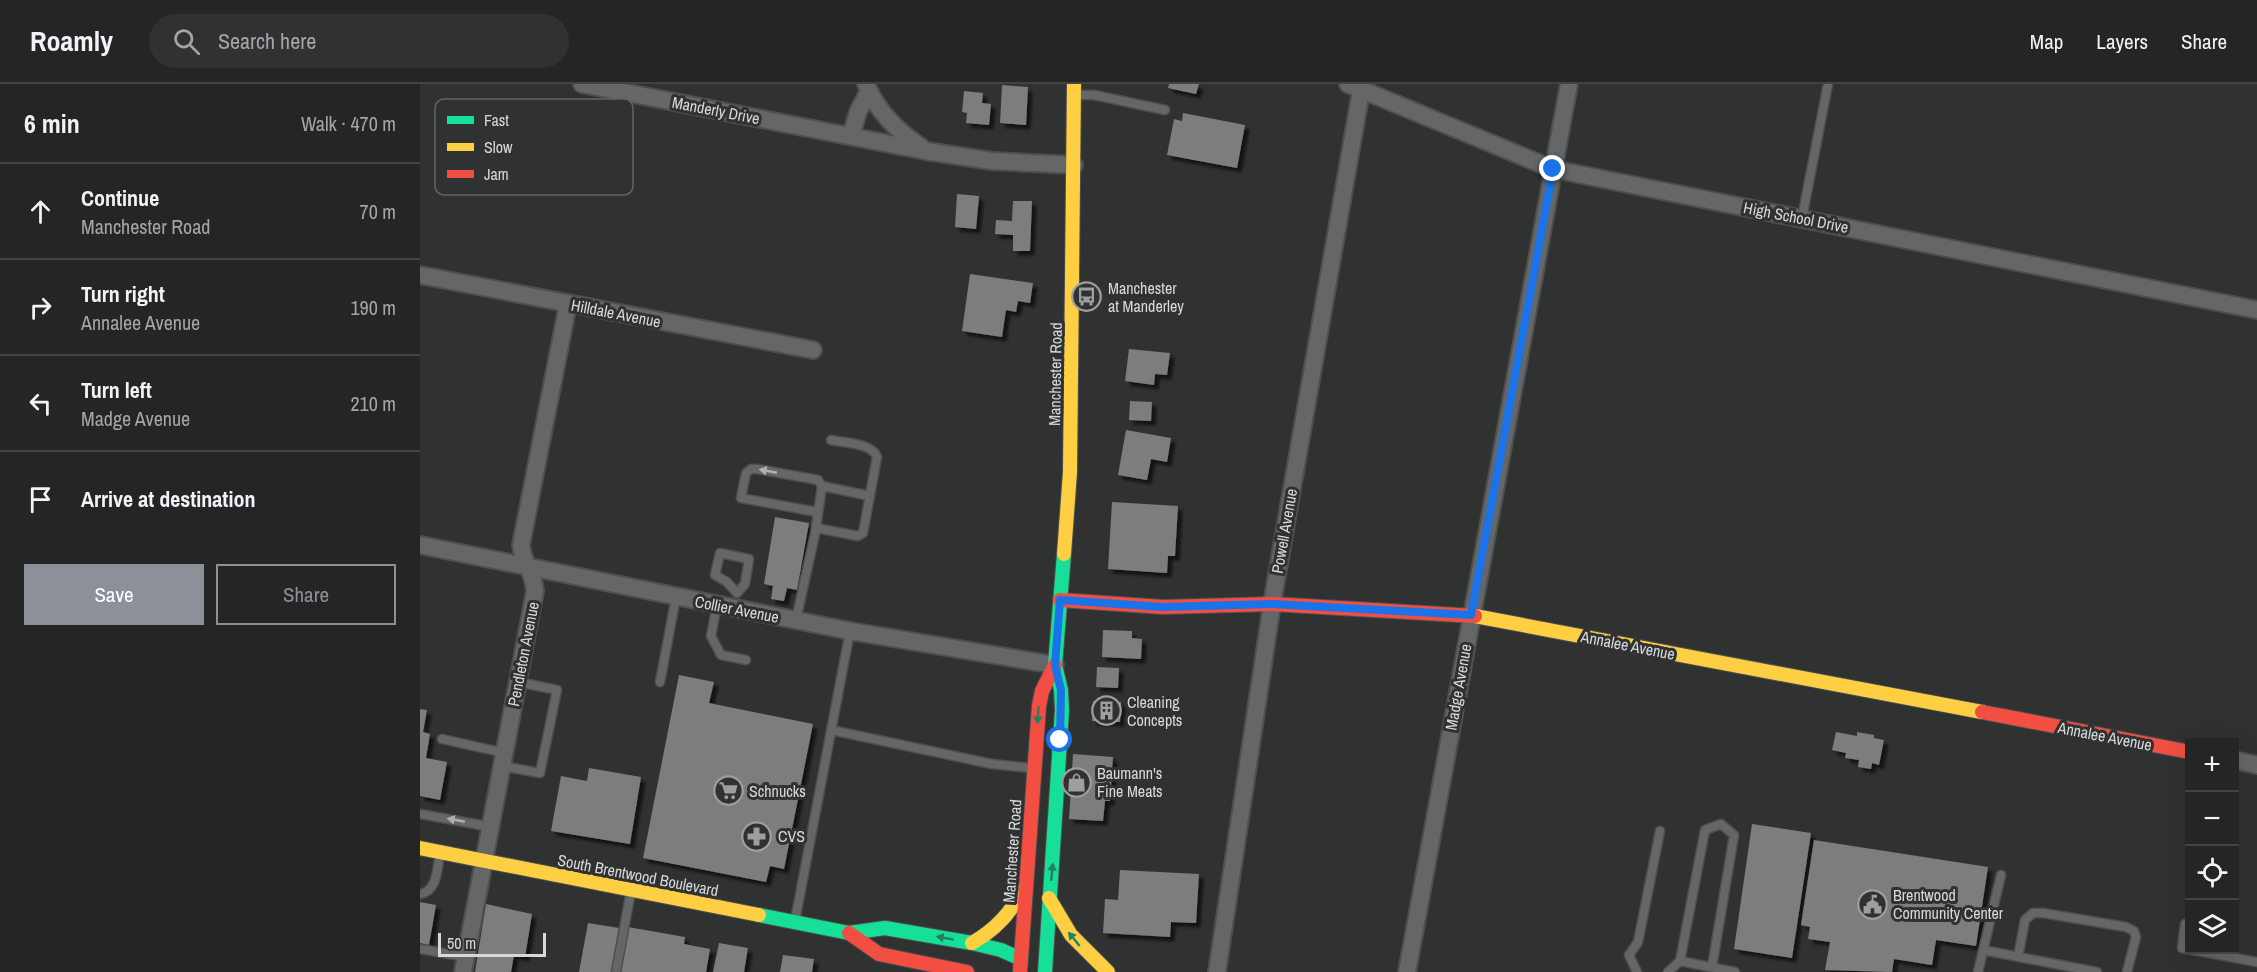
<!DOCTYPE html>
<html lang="en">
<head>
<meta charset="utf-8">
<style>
	:root { --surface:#242525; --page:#303132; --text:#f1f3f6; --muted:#a3a5a7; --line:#414242; --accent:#8c9099 }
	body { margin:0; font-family:"Archivo Narrow",sans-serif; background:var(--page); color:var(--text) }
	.controls { position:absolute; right:18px; bottom:18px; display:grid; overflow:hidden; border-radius:0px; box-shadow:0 6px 24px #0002 }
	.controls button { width:54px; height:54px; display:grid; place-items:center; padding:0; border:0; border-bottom:2px solid var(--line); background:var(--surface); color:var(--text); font:30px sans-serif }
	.scale { position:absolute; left:18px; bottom:15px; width:108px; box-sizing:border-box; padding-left:6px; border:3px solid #d7d8d9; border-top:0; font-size:16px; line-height:21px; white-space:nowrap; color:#d7d8d9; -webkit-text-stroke:4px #2f3132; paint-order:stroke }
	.stop { position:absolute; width:18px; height:18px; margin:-14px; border:4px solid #1a73e8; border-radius:50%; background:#fff }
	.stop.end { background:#1a73e8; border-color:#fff; box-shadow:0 2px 6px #0008 }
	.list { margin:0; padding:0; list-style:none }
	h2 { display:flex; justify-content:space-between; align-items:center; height:78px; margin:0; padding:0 24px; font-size:26px }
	h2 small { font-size:20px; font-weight:400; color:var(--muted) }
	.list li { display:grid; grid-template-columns:39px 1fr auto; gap:18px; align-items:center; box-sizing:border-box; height:96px; padding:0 24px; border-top:2px solid var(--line) }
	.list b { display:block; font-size:22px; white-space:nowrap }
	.list p { margin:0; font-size:20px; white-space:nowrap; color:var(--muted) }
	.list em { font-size:20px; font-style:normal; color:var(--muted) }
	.actions { display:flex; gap:12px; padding:18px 24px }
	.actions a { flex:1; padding:14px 0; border:2px solid var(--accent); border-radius:0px; text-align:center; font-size:21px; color:var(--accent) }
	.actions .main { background:var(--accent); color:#fff }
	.icon { flex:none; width:33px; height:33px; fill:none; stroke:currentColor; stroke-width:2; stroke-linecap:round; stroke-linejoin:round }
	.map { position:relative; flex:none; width:1837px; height:888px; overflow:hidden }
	header { display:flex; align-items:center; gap:36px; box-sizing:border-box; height:84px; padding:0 30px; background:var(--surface); border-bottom:2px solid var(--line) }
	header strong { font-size:28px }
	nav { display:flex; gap:33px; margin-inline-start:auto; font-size:21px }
	.search { width:420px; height:54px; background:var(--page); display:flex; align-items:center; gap:15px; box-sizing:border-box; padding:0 21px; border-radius:33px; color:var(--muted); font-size:22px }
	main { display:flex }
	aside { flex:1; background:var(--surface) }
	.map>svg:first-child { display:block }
	.building { fill:#7c7d7d; filter:url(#shadow) }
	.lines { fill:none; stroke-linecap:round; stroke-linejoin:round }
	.lane-casing { stroke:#4e4f4f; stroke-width:11 }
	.street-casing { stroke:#4e4f4f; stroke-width:20 }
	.fast-casing { stroke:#4e4f4f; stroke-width:16 }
	.slow-casing { stroke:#4e4f4f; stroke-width:16 }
	.jam-casing { stroke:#4e4f4f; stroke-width:16 }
	.lane { stroke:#656667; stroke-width:8 }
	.street { stroke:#656667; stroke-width:16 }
	.fast { stroke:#16e098; stroke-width:14 }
	.slow { stroke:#ffcf43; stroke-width:14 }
	.jam { stroke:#f24e42; stroke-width:14 }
	.oneway { fill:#afb0b1 }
	.oneway2 { fill:#248060 }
	.route { stroke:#1a73e8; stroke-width:8 }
	.labels { text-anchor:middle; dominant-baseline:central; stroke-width:6; stroke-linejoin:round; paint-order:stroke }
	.street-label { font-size:16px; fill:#d7d8d9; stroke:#2f3132 }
	.poi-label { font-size:16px; fill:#d7d8d9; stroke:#2f3132; text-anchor:start }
	.key { fill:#2f3132; stroke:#616364; stroke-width:1.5 }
	.key-label { font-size:16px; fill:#d7d8d9 }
</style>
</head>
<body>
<header>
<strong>Roamly</strong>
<div class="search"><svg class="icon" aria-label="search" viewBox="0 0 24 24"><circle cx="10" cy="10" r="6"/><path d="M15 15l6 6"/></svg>Search here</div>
<nav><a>Map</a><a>Layers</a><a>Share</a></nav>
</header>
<main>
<aside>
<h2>6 min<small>Walk · 470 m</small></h2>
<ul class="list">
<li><svg class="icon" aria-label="ahead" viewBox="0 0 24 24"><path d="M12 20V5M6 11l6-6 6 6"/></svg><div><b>Continue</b><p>Manchester Road</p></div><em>70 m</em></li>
<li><svg class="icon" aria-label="right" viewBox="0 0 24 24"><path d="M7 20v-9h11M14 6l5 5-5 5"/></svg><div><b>Turn right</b><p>Annalee Avenue</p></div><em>190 m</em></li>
<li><svg class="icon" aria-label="left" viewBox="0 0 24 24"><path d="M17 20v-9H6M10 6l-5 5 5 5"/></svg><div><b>Turn left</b><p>Madge Avenue</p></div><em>210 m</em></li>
<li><svg class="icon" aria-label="arrive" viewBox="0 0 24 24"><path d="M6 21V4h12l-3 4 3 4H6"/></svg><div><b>Arrive at destination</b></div></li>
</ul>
<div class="actions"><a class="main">Save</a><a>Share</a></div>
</aside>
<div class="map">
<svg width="1837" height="888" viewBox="0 0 1837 888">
	<defs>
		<filter id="shadow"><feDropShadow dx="4.5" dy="4.5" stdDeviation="1.5" flood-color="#0009"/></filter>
	</defs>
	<rect width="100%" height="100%" fill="#303131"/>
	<path class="building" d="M749 0H779L776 10 748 4Z
		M582 1 608 3 606 41 580 39Z
		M544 7 563 9 562 19 571 20 569 41 546 39 547 29 542 28Z
		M763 29 825 41 817 84 747 71 754 35 762 37Z
		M537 110 559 112 556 145 535 143Z
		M593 117H612L610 167H593V151L575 150 576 136 592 137Z
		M550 190 613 199 610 219 598 217 596 228 586 226 582 253 542 247Z
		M709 265 750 269 747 291 735 290 734 301 705 297Z
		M710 317 732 318 731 337 709 336Z
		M706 346 751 354 747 378 731 375 727 396 698 391Z
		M692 418 758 422 755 472H748L747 489 688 485Z
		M355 433 389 439 377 506 367 504 364 517 351 515 353 502 344 500Z
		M683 546 712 547V554L722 555 721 575 682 573Z
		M677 583 699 584 698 604 676 603Z
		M259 591 294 598 289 619 393 640 364 785 350 782 346 798 223 774Z
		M673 617 701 618 700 638 672 637Z
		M0 625 7 626 3 648 10 650 6 674 27 678 20 716 0 712Z
		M1416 648 1437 652V648L1454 651V654L1464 656 1459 681 1452 679 1451 685 1438 683 1439 676 1425 674 1426 669 1412 666Z
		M653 670 693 673 690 717H685L683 737 649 735Z
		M169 684 221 693 210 760 131 747 141 692 167 697Z
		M1332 740 1391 749 1372 874 1314 865Z
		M1394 756 1568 783 1556 862 1516 856 1512 881 1474 875 1472 888 1405 886 1410 858 1388 855 1390 843 1381 841Z
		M700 786 779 790 776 839 751 838 750 853 683 849 685 815 698 816Z
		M0 818 16 821 9 861 0 859Z
		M66 820 112 830 105 873 94 871 91 888H55Z
		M168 839 199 844 192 888H159Z
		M208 843 265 853 264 860 290 865 286 888H200Z
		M299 859 328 864 324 888H293Z
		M363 871 394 875 392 888H360Z"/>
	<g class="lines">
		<defs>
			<path id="lane" d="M658 11H674L745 26
				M1382 134 1408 0
				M402 402 450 412
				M396 444 438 452 443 449 457 373C452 359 425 359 411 356
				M300 469 329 475 325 500 317 509 307 498 295 491Z
				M297 521 291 552 301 571 326 576
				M376 536 395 450 402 402 398 396 337 385H331L326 389 321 414 397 428
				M240 598 256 513
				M411 646 572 680 611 684
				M22 655 85 669
				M82 682 120 689 137 606 98 598
				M0 730 71 743
				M0 810C18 807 17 784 20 769
				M375 837 430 547
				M1765 840 1762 864 1837 878
				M0 865 46 873
				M1563 866 1677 888
				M1598 873 1605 836 1613 829H1623L1706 843 1714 847 1716 853 1707 888
				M1260 877 1315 888
				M196 888 211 807
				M1217 888 1209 871 1218 858 1240 747
				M1248 888 1260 877 1285 746 1301 740 1314 751 1292 883
				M1558 888 1581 791"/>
			<path id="street" d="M162 0 506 67 572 77 654 81
				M446 0C457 27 477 47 501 63
				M928 0 1133 85 1837 226
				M431 52 438 28 449 7
				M0 191 393 266
				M0 461 430 547 635 581
				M1814 676 1837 681
				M43 888 115 507C114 488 103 480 101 461L148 220
				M797 888 852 520 941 7
				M987 888 1149 0"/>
			<path id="fast" d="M339 831 429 849 465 844 552 859 581 866 601 875
				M625 888 642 626 641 606 635 581 644 470"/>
			<path id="slow" d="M644 470 650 388 654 0
				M1055 532 1562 628
				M0 764 339 831
				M629 814 651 851 688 888
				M552 859C575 846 591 830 602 806"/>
			<path id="jam" d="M640 516 743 523 852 520 1055 532
				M1562 628 1770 668
				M429 849 459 870 547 888
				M600 888 619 622 622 607 635 581"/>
		</defs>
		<use href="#lane" class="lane-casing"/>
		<use href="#street" class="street-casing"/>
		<use href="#fast" class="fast-casing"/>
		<use href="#slow" class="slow-casing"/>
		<use href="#jam" class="jam-casing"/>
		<use href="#lane" class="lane"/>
		<use href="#street" class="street"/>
		<use href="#fast" class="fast"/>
		<use href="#slow" class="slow"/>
		<use href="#jam" class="jam"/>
	</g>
	<defs><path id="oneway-solid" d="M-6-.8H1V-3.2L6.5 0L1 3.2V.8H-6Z" transform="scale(1.5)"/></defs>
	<g class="oneway">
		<use href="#oneway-solid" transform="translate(348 387) rotate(-169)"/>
		<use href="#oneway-solid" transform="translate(36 736) rotate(-169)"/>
	</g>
	<g class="oneway2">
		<use href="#oneway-solid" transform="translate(618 631) rotate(94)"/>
		<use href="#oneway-solid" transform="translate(632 788) rotate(-85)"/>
		<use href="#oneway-solid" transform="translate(525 854) rotate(-170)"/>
		<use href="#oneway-solid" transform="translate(654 855) rotate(-129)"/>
	</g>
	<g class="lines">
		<path class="route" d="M640 656 641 606 635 581 640 516 743 523 852 520 1051 531 1133 85"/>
	</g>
	<defs>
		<symbol id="bus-ring" viewBox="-11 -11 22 22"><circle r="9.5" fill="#2f3132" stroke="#9d9e9e" stroke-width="1.5"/><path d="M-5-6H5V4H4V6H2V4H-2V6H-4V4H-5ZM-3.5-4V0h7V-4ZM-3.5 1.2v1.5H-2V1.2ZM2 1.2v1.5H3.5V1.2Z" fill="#9d9e9e"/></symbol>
		<symbol id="building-ring" viewBox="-11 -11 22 22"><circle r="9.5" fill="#2f3132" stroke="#9d9e9e" stroke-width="1.5"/><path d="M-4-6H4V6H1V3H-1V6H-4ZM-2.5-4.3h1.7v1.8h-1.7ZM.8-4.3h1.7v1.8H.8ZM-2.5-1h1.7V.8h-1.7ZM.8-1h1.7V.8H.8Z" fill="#9d9e9e"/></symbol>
		<symbol id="shop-ring" viewBox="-11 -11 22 22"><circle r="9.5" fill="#2f3132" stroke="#9d9e9e" stroke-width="1.5"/><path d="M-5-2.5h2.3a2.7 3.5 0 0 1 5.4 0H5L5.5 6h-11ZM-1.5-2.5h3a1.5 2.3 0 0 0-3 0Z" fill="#9d9e9e"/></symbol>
		<symbol id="supermarket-ring" viewBox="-11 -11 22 22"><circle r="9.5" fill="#2f3132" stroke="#9d9e9e" stroke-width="1.5"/><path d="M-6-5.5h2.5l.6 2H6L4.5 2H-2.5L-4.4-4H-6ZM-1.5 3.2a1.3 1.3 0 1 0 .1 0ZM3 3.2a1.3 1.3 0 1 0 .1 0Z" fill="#9d9e9e"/></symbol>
		<symbol id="pharmacy-ring" viewBox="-11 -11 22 22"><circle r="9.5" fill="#2f3132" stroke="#9d9e9e" stroke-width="1.5"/><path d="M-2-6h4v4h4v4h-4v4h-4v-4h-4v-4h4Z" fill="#9d9e9e"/></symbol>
		<symbol id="civic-ring" viewBox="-11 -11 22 22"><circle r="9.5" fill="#2f3132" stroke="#9d9e9e" stroke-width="1.5"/><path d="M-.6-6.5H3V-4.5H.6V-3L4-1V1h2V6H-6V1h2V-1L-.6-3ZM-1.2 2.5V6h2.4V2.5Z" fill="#9d9e9e"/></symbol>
	</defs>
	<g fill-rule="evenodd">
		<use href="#bus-ring" x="650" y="196" width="33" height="33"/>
		<use href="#building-ring" x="670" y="610" width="33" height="33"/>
		<use href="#shop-ring" x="640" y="682" width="33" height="33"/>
		<use href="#supermarket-ring" x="292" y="690" width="33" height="33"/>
		<use href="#pharmacy-ring" x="320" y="736" width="33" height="33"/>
		<use href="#civic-ring" x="1436" y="804" width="33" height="33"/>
	</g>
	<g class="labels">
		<g class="street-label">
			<text transform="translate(296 26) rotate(11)">Manderly Drive</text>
			<text transform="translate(1376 133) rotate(11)">High School Drive</text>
			<text transform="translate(196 229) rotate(11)">Hilldale Avenue</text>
			<text transform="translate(635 290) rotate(-89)">Manchester Road</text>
			<text transform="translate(864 447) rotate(-80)">Powell Avenue</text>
			<text transform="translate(317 525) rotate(11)">Collier Avenue</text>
			<text transform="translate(1208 561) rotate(11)">Annalee Avenue</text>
			<text transform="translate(103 570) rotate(-79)">Pendleton Avenue</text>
			<text transform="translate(1038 603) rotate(-80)">Madge Avenue</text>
			<text transform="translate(1685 652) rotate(11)">Annalee Avenue</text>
			<text transform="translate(592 767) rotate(-86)">Manchester Road</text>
			<text transform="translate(218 791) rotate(11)">South Brentwood Boulevard</text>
		</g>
		<g class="poi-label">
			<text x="688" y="204">Manchester<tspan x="688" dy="18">at Manderley</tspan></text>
			<text x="707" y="618">Cleaning<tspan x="707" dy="18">Concepts</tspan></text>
			<text x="677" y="689">Baumann's<tspan x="677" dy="18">Fine Meats</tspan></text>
			<text x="329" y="707">Schnucks</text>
			<text x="358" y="752">CVS</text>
			<text x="1473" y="811">Brentwood<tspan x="1473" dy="18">Community Center</tspan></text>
		</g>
	</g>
	<rect x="15" y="15" width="198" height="96" rx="9" class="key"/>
	<rect x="27" y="32" width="27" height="8" fill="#16e098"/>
	<rect x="27" y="59" width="27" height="8" fill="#ffcf43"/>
	<rect x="27" y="86" width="27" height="8" fill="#f24e42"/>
	<g class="key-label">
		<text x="64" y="42">Fast</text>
		<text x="64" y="69">Slow</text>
		<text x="64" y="96">Jam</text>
	</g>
</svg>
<div class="controls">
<button>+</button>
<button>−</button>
<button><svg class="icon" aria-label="locate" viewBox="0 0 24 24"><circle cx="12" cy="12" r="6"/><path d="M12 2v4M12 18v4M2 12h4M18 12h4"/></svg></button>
<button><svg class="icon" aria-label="layers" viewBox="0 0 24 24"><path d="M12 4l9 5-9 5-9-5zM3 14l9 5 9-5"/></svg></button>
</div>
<div class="scale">50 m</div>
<div class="stop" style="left:640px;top:656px"></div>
<div class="stop end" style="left:1133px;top:85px"></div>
</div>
</main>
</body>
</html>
